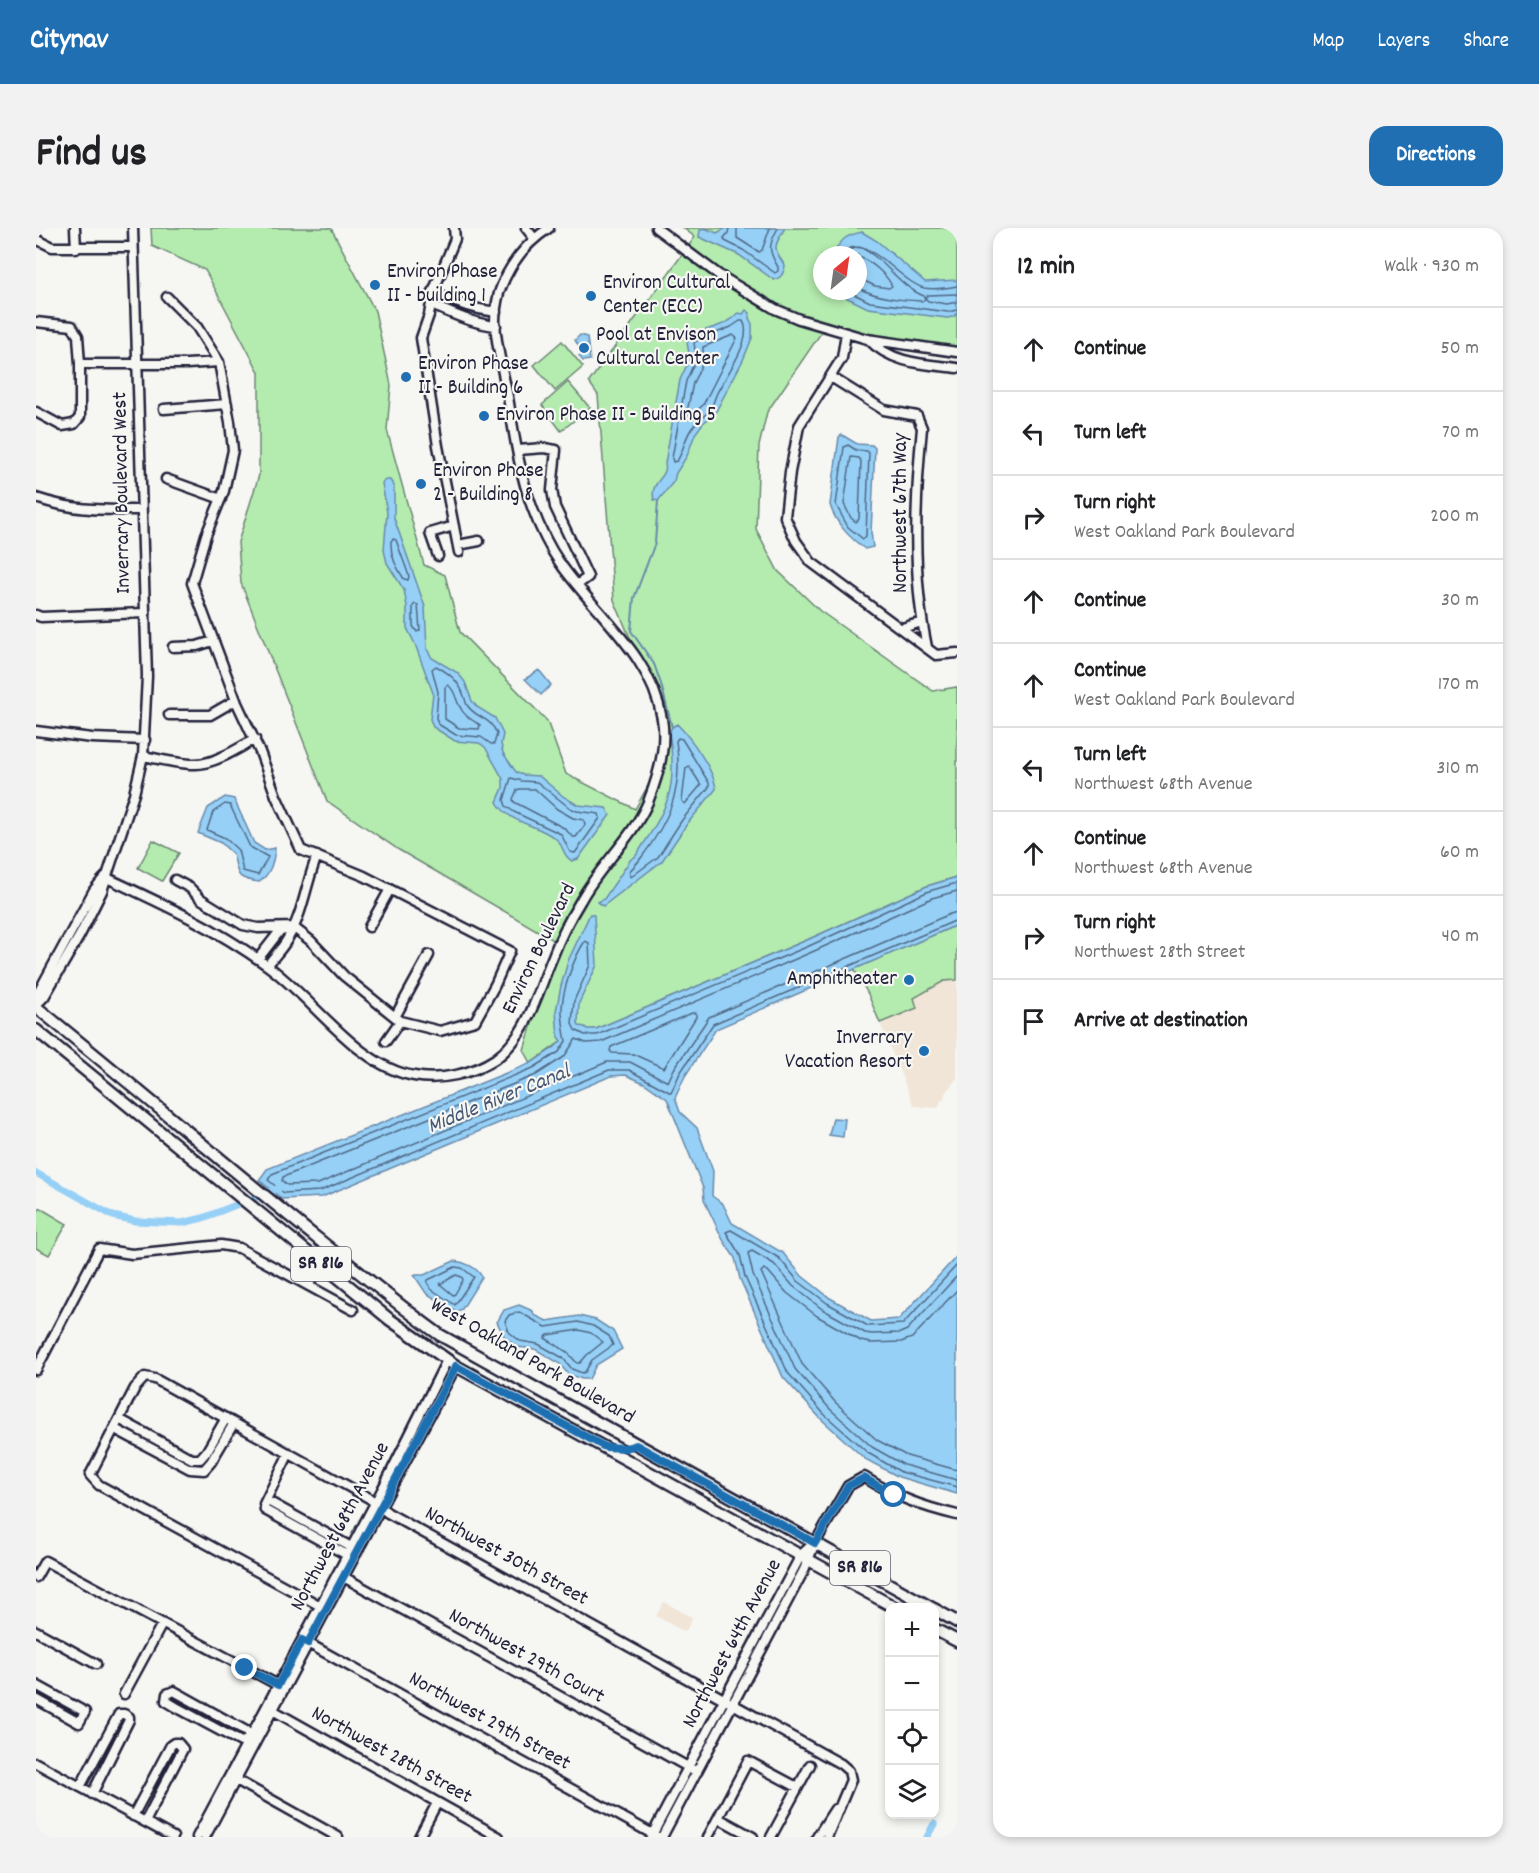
<!DOCTYPE html>
<html lang="en">
<head>
<meta charset="utf-8">
<style>
	:root { --surface:#fff; --page:#f2f2f2; --text:#202124; --muted:#757577; --line:#e0e0e0; --accent:#1f6fb2 }
	body { margin:0; font-family:Dekko,sans-serif; background:var(--page); color:var(--text) }
	.controls { position:absolute; right:18px; bottom:18px; display:grid; overflow:hidden; border-radius:12px; box-shadow:0 3px 9px #0003 }
	.controls button { width:54px; height:54px; display:grid; place-items:center; padding:0; border:0; border-bottom:2px solid var(--line); background:var(--surface); color:var(--text); font:30px sans-serif }
	.compass { position:absolute; left:777px; top:18px; width:54px; height:54px; border-radius:50%; background:var(--surface); box-shadow:0 3px 9px #0003; rotate:29deg }
	.stop { position:absolute; width:18px; height:18px; margin:-14px; border:4px solid #1f6fb2; border-radius:50%; background:#fff }
	.stop.end { background:#1f6fb2; border-color:#fff; box-shadow:0 2px 6px #0008 }
	.list { margin:0; padding:0; list-style:none }
	h2 { display:flex; justify-content:space-between; align-items:center; height:78px; margin:0; padding:0 24px; font-size:26px }
	h2 small { font-size:20px; font-weight:400; color:var(--muted) }
	.list li { display:grid; grid-template-columns:39px 1fr auto; gap:18px; align-items:center; box-sizing:border-box; height:84px; padding:0 24px; border-top:2px solid var(--line) }
	.list b { display:block; font-size:22px; white-space:nowrap }
	.list p { margin:0; font-size:20px; white-space:nowrap; color:var(--muted) }
	.list em { font-size:20px; font-style:normal; color:var(--muted) }
	.icon { flex:none; width:33px; height:33px; fill:none; stroke:currentColor; stroke-width:2; stroke-linecap:round; stroke-linejoin:round }
	.map { position:relative; flex:none; width:921px; height:1609px; overflow:hidden; border-radius:18px }
	header { display:flex; align-items:center; gap:36px; box-sizing:border-box; height:84px; padding:0 30px; background:var(--accent); color:#fff }
	header strong { font-size:28px }
	nav { display:flex; gap:33px; margin-inline-start:auto; font-size:21px }
	.intro { display:flex; align-items:center; justify-content:space-between; box-sizing:border-box; height:144px; padding:0 36px }
	h1 { margin:0; font-size:42px }
	.button { padding:15px 27px; border-radius:18px; background:var(--accent); color:#fff; font-size:21px; font-weight:700 }
	main { display:flex; gap:36px; padding:0 36px }
	aside { flex:1; background:var(--surface); border-radius:18px; box-shadow:0 3px 9px #0003 }
	.map>svg:first-child { display:block }
	.built { fill:#f0e5d6 }
	.green { fill:#b4ebae; stroke:#6b8674; stroke-width:1.5; fill-rule:evenodd }
	.water { fill:#96d0f6; stroke:#688aab; stroke-width:1.5 }
	.lines { fill:none; stroke-linecap:round; stroke-linejoin:round }
	.shore { stroke:#506886; stroke-width:1.5 }
	.stream { stroke:#688aab; stroke-width:2 }
	.canal { stroke:#96d0f6; stroke-width:7 }
	.minor-casing { stroke:#22223b; stroke-width:13 }
	.major-casing { stroke:#22223b; stroke-width:15 }
	.minor { stroke:#f6f6f2; stroke-width:8 }
	.major { stroke:#f6f6f2; stroke-width:10 }
	.route { stroke:#1f6fb2; stroke-width:8 }
	.poi-dot { fill:#1f6fb2; stroke:#f6f6f2; stroke-width:2 }
	.labels { text-anchor:middle; dominant-baseline:central; stroke-width:4.5; stroke-linejoin:round; paint-order:stroke }
	.shield { fill:#f6f6f2; stroke:#626272; stroke-width:1.5 }
	.shield-label { font-size:20px; font-weight:bold; fill:#22223b }
	.poi-label { font-size:21px; fill:#22223b; stroke:#f6f6f2; text-anchor:start }
	.street-label { font-size:21px; fill:#22223b; stroke:#f6f6f2 }
	.water-label { font-size:22px; font-style:italic; fill:#455673; stroke:#f6f6f2 }
</style>
</head>
<body>
<header>
<strong>Citynav</strong>
<nav><a>Map</a><a>Layers</a><a>Share</a></nav>
</header>
<div class="intro"><h1>Find us</h1><a class="button">Directions</a></div>
<main>
<div class="map">
<svg width="921" height="1609" viewBox="0 0 921 1609">
	<rect width="100%" height="100%" fill="#f6f6f2"/>
	<filter id="ink" filterUnits="userSpaceOnUse"><feTurbulence type="fractalNoise" baseFrequency=".0167" numOctaves="2"/><feDisplacementMap in="SourceGraphic" scale="12" xChannelSelector="R" yChannelSelector="G"/><feConvolveMatrix kernelMatrix="1 2 1 2 8 2 1 2 1" color-interpolation-filters="sRGB"/></filter>
	<g filter="url(#ink)">
		<path class="built" d="M921 752V850L909 865 908 871 905 872 902 880 878 878 844 795 880 780 878 770 908 753Z
			M628 1374 657 1390 649 1404 620 1388Z"/>
		<path class="green" d="M115 0H295L339 83 355 157 351 202 388 337 409 347 424 404 511 493 530 546 599 581 615 552 629 493 578 372 562 167 553 154 659 9 647 0H921V120L884 117 789 99 731 184 723 218 720 301 742 343 784 383 897 463 921 459V649L891 658 771 712 560 801C535 802 515 822 495 835L488 822 521 714 363 622 291 573 205 355 202 314 223 247V144L169 42 116 18ZM786 27H822V63H786Z
			M526 113 547 139 519 163 498 137Z
			M532 154 554 180 525 203 506 177Z
			M117 612 143 625 126 653 102 640Z
			M921 697V752L908 753 878 770 881 780 844 795 832 766 818 741Z
			M4 980 31 996 13 1027 0 1020V987Z"/>
		<path class="water" d="M668 0 681 5 690 0H749C737 20 737 19 749 38 747 46 746 49 738 52L703 27 663 9 664 2Z
			M826 4 841 13 889 54 921 52V86L917 89 911 90 832 80 797 63H822V27H796C806 12 807 8 826 4Z
			M710 82 714 85 713 90 716 96V110L707 132 678 187 667 195 659 206 651 228 640 245 638 253 622 273 618 272C613 252 633 251 629 235L644 152 654 130 651 115C660 99 689 102 702 85L707 86Z
			M544 107 551 109 554 132 547 133 543 128 547 125 539 112Z
			M806 207 821 216 836 217 839 220 835 304 837 319 829 321C813 309 800 296 794 277L803 209Z
			M349 252H354L358 258V290L389 379 391 421 396 430 422 445 429 454 436 473 441 479 459 490 467 506 465 516 467 525 480 544 487 547 503 548 528 569 542 577 570 580 574 587 542 631 536 633C526 628 528 617 520 611 502 596 473 596 461 574L467 560V551L449 519 443 515 419 513 397 499 394 491 397 465 379 416 371 400V378L368 362 351 335 348 322 351 285 346 255Z
			M503 442 515 457 505 467 489 451Z
			M641 496C655 510 678 542 680 561L651 596 626 633 567 678 562 674 568 671 595 631 599 629C630 582 643 564 633 505L636 499Z
			M189 569 198 571 218 615 229 622 239 620C238 633 234 647 223 654 197 650 203 646 197 626L185 615 162 605 172 580Z
			M921 649V697L680 801 649 848 639 870 644 884 661 900 677 943 676 968 687 976 696 995 747 1025 766 1048 794 1070 835 1093 863 1091 921 1028V1266L863 1249 829 1231 784 1190 747 1149 704 1051 699 1030 687 1012 668 972 667 960 631 871 608 855 590 847 575 848 286 969 246 971 223 952 231 941 495 835 519 819 525 813 522 809 520 783 525 758 532 733 554 686 558 687 561 737 543 775 542 795 543 798 549 799 551 801H560L771 712 891 658Z
			M797 890 809 891 807 909 793 907Z
			M418 1033C428 1034 441 1039 446 1049L426 1081 420 1084 390 1065 378 1047H388Z
			M483 1077 497 1083 498 1087 511 1093 543 1088 560 1092 577 1103 586 1121 560 1137 553 1151H546L532 1146 523 1135 499 1121 481 1119 468 1108 461 1094 468 1082Z"/>
		<g class="lines">
			<path class="shore" d="M693 0 692 5 688 10 689 13 707 22 739 45 742 43V39C732 22 732 18 742 0
				M701 0V10L723 24 726 22 734 0
				M803 27C831 0 860 52 888 60 898 62 911 60 921 58
				M812 27 816 21 823 19C848 29 862 58 888 68L889 71 886 73C864 72 842 70 822 60
				M822 29C834 32 851 47 856 58L853 60 839 58 822 50
				M812 63 834 74 912 84 921 82
				M921 66 892 67 889 70 892 73 911 76 921 74
				M704 93H707C718 111 689 149 681 165 678 171 677 178 673 183 667 190 659 194 654 203 648 213 647 224 641 233L637 234 636 230 650 153 660 131 658 114 695 99Z
				M697 107 701 110 667 177 656 187H653L651 184 657 155 667 134V119Z
				M812 217 820 222 831 223 833 225 830 308 827 311 812 299 800 277 808 219Z
				M815 229 823 230 825 233 823 291 820 294 815 290 808 276Z
				M357 311 360 312 373 348 372 352 368 351C360 338 354 328 355 313Z
				M379 376 382 377 384 402 381 404 377 398V378Z
				M400 438C413 445 423 453 428 468 430 472 429 474 431 477 440 491 454 488 461 506L458 516H455L445 509 420 507 402 496 400 490 402 464 396 441Z
				M412 457C420 463 419 471 424 479 428 488 436 492 444 497L443 501 423 500 409 491V459Z
				M642 510 646 511 673 555V559L646 592 622 629 595 649 593 644C597 639 601 636 605 630 633 593 648 561 640 513Z
				M653 538 665 557 649 576 646 573 650 540Z
				M475 550 486 553 501 554 534 580 541 583 563 586 564 590 539 625 534 624 525 606 478 584 470 578 468 572Z
				M484 561H499L521 581 537 590 548 592 549 597 540 609H537L528 600 478 574 477 571 481 562Z
				M189 576 194 577 214 619 232 629 222 647 207 643 202 622 189 610 171 602 177 584Z
				M921 655 893 663 773 718 561 807H549L539 802 536 796 538 773 554 737 553 715 549 713C538 729 525 765 526 785 527 795 528 804 530 813L523 824 497 840 236 946 232 952 248 965 284 963 573 842H593L635 865 644 845 677 796 921 692
				M921 663 896 670 776 724 565 814 550 815 540 811 528 829 500 847 247 949 246 953 251 957 282 956 571 834H594L632 854 638 841 673 789 914 686 921 684
				M656 785H660V789L628 840 597 826 576 825 574 823 575 819Z
				M921 1037 867 1096 832 1098 791 1075 762 1053 743 1030 695 1002 690 1004 704 1027 709 1049 752 1145 788 1186 832 1225 865 1244 921 1259
				M419 1039 426 1040 438 1049 419 1077 395 1061 391 1054 392 1052Z
				M420 1047 426 1049 427 1052 419 1066 417 1067 404 1056Z
				M921 1048 871 1102 864 1105 836 1106 829 1105 786 1081 757 1058 738 1036 716 1023 712 1025 717 1047 759 1141 794 1181 836 1219 868 1237 921 1252
				M921 1062 876 1110 865 1114 834 1115 825 1113 781 1088 751 1065 732 1043 728 1041 725 1044 766 1136 800 1175 841 1212 871 1228 921 1242
				M483 1084 510 1099 542 1094 557 1098 573 1108 577 1117 556 1132 549 1144 546 1145 536 1141 527 1130 502 1116 484 1113 473 1104 469 1093 473 1087Z
				M543 1102 555 1105 567 1114 551 1127 544 1135H541L531 1124 509 1110 512 1107Z"/>
			<path class="stream" d="M622 273 619 315 598 370 595 403 618 436 625 456 636 499"/>
			<path class="canal" d="M0 945 77 988 99 993 146 995 167 990 243 960
				M891 1609 898 1596"/>
			<defs>
				<path id="minor" d="M39 0 40 21
					M418 0 419 11 397 64 393 87 385 110 402 218 423 324
					M490 0 498 10
					M620 0 683 47 739 81 763 91 831 111 921 124
					M0 11 16 19H97
					M397 64C418 75 436 81 460 84
					M131 69 161 99 183 134 194 194 197 222 188 263 170 307 156 355 201 475 224 524 240 568 265 622 328 648 474 723 459 757 439 793 404 803 364 793 308 748 275 713 257 699 222 700 207 697 165 671 154 660 139 652
					M395 77C416 85 437 96 460 98
					M0 94 36 98 42 108 44 136V189L38 196 26 198 0 184
					M810 105 806 130 763 198 754 244 749 289 760 313 775 334 900 427 921 425
					M832 111C856 136 888 136 921 140
					M44 136H151L183 134
					M795 149 848 182 881 188 886 200C879 272 876 348 891 419
					M128 181 191 176
					M482 222 508 220 520 222 516 262 519 279 552 349 541 357
					M130 251 185 271
					M0 270C39 283 64 282 105 282
					M422 317 443 313
					M402 328 394 305 418 298
					M0 387 5 389 108 385
					M866 400 886 394
					M137 419 161 418 177 413
					M133 487H174L200 472
					M0 503 56 510 109 512
					M107 528C124 531 142 536 158 536 177 537 203 520 219 511
					M69 649C125 675 178 699 229 736 276 768 321 839 378 848 405 853 436 846 459 831 492 808 502 763 517 728 524 709 534 690 545 672 564 637 596 611 612 574 622 549 631 518 626 491 616 427 559 386 524 335 512 318 503 298 496 279 483 244 478 205 472 169 467 144 460 118 459 93 459 85 461 73 463 65 472 38 490 15 513 0
					M333 699 354 661
					M222 731 243 704 254 700
					M232 737C238 728 247 720 252 710 267 686 270 655 281 628
					M0 773 2 765 58 662 67 651
					M0 777 8 769 44 707 66 663 98 566 107 528 111 448 97 0
					M359 789 393 727
					M350 813 364 793
					M272 1057 286 1036
					M0 1142 63 1021 96 1026 185 1017 203 1020 317 1082
					M83 1191 156 1231H164L171 1223 190 1190
					M79 1201 154 1241 168 1242 175 1234 198 1195
					M253 1225 228 1276 229 1282 311 1327
					M230 1272 315 1319
					M304 1347 661 1544
					M0 1349 9 1333 242 1457
					M290 1381 63 1257 54 1247 99 1160 109 1149 119 1151 333 1270 352 1285 805 1536 813 1543 815 1552 791 1609
					M0 1403 60 1436
					M268 1413 622 1609
					M0 1457 49 1484 43 1495 0 1471
					M88 1466 126 1396
					M233 1480 463 1609
					M213 1512 205 1514 140 1479 130 1473 131 1466 138 1463 210 1503 215 1513
					M0 1535 137 1609
					M195 1549 302 1609
					M44 1559 83 1486H88L93 1489V1492L56 1566
					M97 1588 135 1517 138 1515H142L147 1521 109 1594
					M682 1590 717 1609
					M161 1609 346 1262 411 1132
					M169 1609 420 1138
					M383 1609 401 1575
					M615 1609 765 1327 778 1315
					M626 1609 768 1342 779 1315 812 1258 828 1249C860 1269 884 1278 921 1287
					M672 1609 712 1533 761 1559
					M735 1609 774 1537
					M781 1609 799 1581"/>
				<path id="major" d="M0 779C95 855 187 935 282 1011 323 1044 362 1077 404 1107L896 1380
					M0 802 353 1091 420 1138 860 1380
					M898 1381 921 1394
					M898 1401 921 1413"/>
			</defs>
			<use href="#minor" class="minor-casing"/>
			<use href="#major" class="major-casing"/>
			<use href="#minor" class="minor"/>
			<use href="#major" class="major"/>
		</g>
	</g>
	<g class="lines" filter="url(#ink)">
		<path class="route" d="M209 1440 242 1457 266 1412 272 1415 420 1138 569 1219 590 1220 600 1217 779 1315 812 1258 828 1250 858 1267"/>
	</g>
	<g class="poi-dot">
		<circle cx="339" cy="57" r="6"/>
		<circle cx="555" cy="68" r="6"/>
		<circle cx="548" cy="120" r="6"/>
		<circle cx="370" cy="149" r="6"/>
		<circle cx="448" cy="188" r="6"/>
		<circle cx="385" cy="256" r="6"/>
		<circle cx="873" cy="752" r="6"/>
		<circle cx="888" cy="823" r="6"/>
	</g>
	<g class="labels">
		<g class="shield">
			<rect x="255" y="1019" width="60" height="34" rx="4.5"/>
			<rect x="794" y="1323" width="60" height="34" rx="4.5"/>
		</g>
		<g class="shield-label">
			<text x="285" y="1036">SR 816</text>
			<text x="824" y="1340">SR 816</text>
		</g>
		<g class="poi-label">
			<text x="351" y="45">Environ Phase<tspan x="351" dy="24">II - building 1</tspan></text>
			<text x="567" y="56">Environ Cultural<tspan x="567" dy="24">Center (ECC)</tspan></text>
			<text x="560" y="108">Pool at Envison<tspan x="560" dy="24">Cultural Center</tspan></text>
			<text x="382" y="137">Environ Phase<tspan x="382" dy="24">II - Building 6</tspan></text>
			<text x="460" y="188">Environ Phase II - Building 5</text>
			<text x="397" y="244">Environ Phase<tspan x="397" dy="24">2 - Building 8</tspan></text>
			<text x="861" y="752" text-anchor="end">Amphitheater</text>
			<text x="876" y="811" text-anchor="end">Inverrary<tspan x="876" dy="24">Vacation Resort</tspan></text>
		</g>
		<g class="street-label">
			<text transform="translate(87 265) rotate(-91)">Inverrary Boulevard West</text>
			<text transform="translate(866 285) rotate(-90)">Northwest 67th Way</text>
			<text transform="translate(504 721) rotate(-64)">Environ Boulevard</text>
			<text transform="translate(496 1134) rotate(30)">West Oakland Park Boulevard</text>
			<text transform="translate(305 1299) rotate(-62)">Northwest 68th Avenue</text>
			<text transform="translate(470 1329) rotate(29)">Northwest 30th Street</text>
			<text transform="translate(697 1416) rotate(-62)">Northwest 64th Avenue</text>
			<text transform="translate(490 1429) rotate(29)">Northwest 29th Court</text>
			<text transform="translate(453 1494) rotate(29)">Northwest 29th Street</text>
			<text transform="translate(355 1528) rotate(29)">Northwest 28th Street</text>
		</g>
		<g class="water-label">
			<text transform="translate(463 872) rotate(-22)">Middle River Canal</text>
		</g>
	</g>
</svg>
<div class="controls">
<button>+</button>
<button>−</button>
<button><svg class="icon" aria-label="locate" viewBox="0 0 24 24"><circle cx="12" cy="12" r="6"/><path d="M12 2v4M12 18v4M2 12h4M18 12h4"/></svg></button>
<button><svg class="icon" aria-label="layers" viewBox="0 0 24 24"><path d="M12 4l9 5-9 5-9-5zM3 14l9 5 9-5"/></svg></button>
</div>
<svg class="compass" viewBox="-18 -18 36 36"><path d="M0-13l5 13h-10z" fill="#e53935"/><path d="M0 13l5-13h-10z" fill="#757577"/></svg>
<div class="stop" style="left:858px;top:1267px"></div>
<div class="stop end" style="left:209px;top:1440px"></div>
</div>
<aside>
<h2>12 min<small>Walk · 930 m</small></h2>
<ul class="list">
<li><svg class="icon" aria-label="ahead" viewBox="0 0 24 24"><path d="M12 20V5M6 11l6-6 6 6"/></svg><div><b>Continue</b></div><em>50 m</em></li>
<li><svg class="icon" aria-label="left" viewBox="0 0 24 24"><path d="M17 20v-9H6M10 6l-5 5 5 5"/></svg><div><b>Turn left</b></div><em>70 m</em></li>
<li><svg class="icon" aria-label="right" viewBox="0 0 24 24"><path d="M7 20v-9h11M14 6l5 5-5 5"/></svg><div><b>Turn right</b><p>West Oakland Park Boulevard</p></div><em>200 m</em></li>
<li><svg class="icon" aria-label="ahead" viewBox="0 0 24 24"><path d="M12 20V5M6 11l6-6 6 6"/></svg><div><b>Continue</b></div><em>30 m</em></li>
<li><svg class="icon" aria-label="ahead" viewBox="0 0 24 24"><path d="M12 20V5M6 11l6-6 6 6"/></svg><div><b>Continue</b><p>West Oakland Park Boulevard</p></div><em>170 m</em></li>
<li><svg class="icon" aria-label="left" viewBox="0 0 24 24"><path d="M17 20v-9H6M10 6l-5 5 5 5"/></svg><div><b>Turn left</b><p>Northwest 68th Avenue</p></div><em>310 m</em></li>
<li><svg class="icon" aria-label="ahead" viewBox="0 0 24 24"><path d="M12 20V5M6 11l6-6 6 6"/></svg><div><b>Continue</b><p>Northwest 68th Avenue</p></div><em>60 m</em></li>
<li><svg class="icon" aria-label="right" viewBox="0 0 24 24"><path d="M7 20v-9h11M14 6l5 5-5 5"/></svg><div><b>Turn right</b><p>Northwest 28th Street</p></div><em>40 m</em></li>
<li><svg class="icon" aria-label="arrive" viewBox="0 0 24 24"><path d="M6 21V4h12l-3 4 3 4H6"/></svg><div><b>Arrive at destination</b></div></li>
</ul>
</aside>
</main>
</body>
</html>
